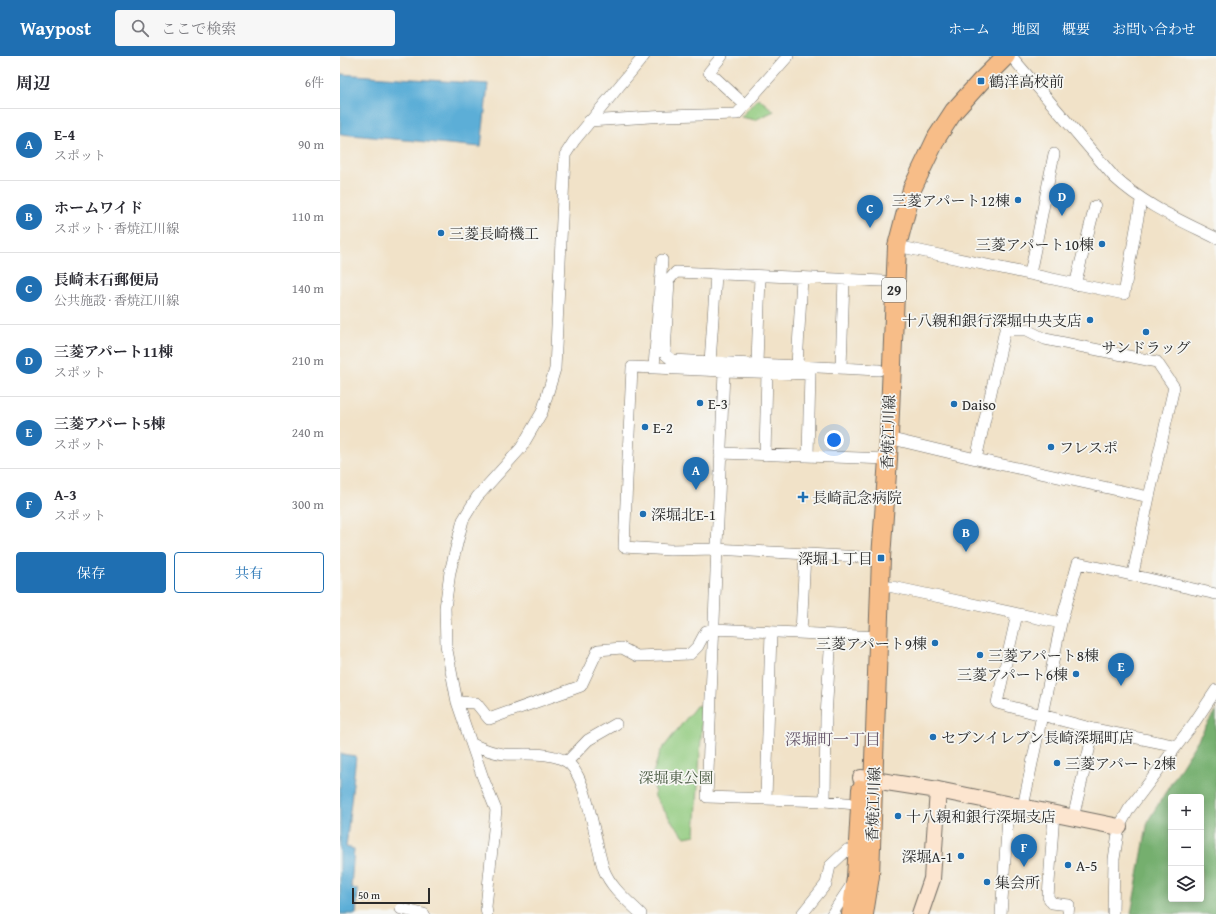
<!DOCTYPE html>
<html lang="ja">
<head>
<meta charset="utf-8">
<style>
	:root { --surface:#fff; --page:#f7f7f7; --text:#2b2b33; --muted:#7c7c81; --line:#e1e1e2; --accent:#1f6fb2 }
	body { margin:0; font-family:"Gentium Book Plus","Noto Serif JP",serif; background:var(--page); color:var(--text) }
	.controls { position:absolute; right:12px; bottom:12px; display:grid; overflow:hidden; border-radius:4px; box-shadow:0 2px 10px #0003 }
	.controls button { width:36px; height:36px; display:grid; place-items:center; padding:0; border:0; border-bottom:1px solid var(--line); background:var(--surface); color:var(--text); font:20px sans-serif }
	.scale { position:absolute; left:12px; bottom:10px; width:78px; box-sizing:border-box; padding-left:4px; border:2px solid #2b2b2b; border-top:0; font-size:11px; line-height:14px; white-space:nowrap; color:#2b2b2b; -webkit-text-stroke:3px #f6f6f2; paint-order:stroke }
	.you { position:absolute; left:494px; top:384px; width:14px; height:14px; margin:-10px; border:3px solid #fff; border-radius:50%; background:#1a73e8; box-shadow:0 0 0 6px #1a73e833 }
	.badge { display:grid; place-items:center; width:26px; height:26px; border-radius:50%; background:var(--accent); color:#fff; font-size:13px; font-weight:700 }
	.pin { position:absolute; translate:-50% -33px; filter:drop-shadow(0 1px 2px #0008) }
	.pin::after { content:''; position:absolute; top:21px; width:14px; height:12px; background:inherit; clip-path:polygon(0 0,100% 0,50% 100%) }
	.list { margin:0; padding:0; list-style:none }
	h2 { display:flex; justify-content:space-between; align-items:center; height:52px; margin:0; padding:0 16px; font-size:17px }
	h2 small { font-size:13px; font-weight:400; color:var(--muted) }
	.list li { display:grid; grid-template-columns:26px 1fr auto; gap:12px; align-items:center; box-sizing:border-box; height:72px; padding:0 16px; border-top:1px solid var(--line) }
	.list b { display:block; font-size:15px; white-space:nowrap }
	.list p { margin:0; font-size:13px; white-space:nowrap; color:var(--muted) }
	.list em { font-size:13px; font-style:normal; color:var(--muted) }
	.actions { display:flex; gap:8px; padding:12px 16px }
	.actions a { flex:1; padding:9px 0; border:1px solid var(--accent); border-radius:4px; text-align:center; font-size:14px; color:var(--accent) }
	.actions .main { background:var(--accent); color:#fff }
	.icon { flex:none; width:22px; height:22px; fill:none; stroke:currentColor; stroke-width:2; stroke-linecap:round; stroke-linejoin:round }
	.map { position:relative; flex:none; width:876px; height:858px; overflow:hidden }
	header { display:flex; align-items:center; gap:24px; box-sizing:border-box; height:56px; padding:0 20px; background:var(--accent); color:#fff }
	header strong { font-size:19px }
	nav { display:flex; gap:22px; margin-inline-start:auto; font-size:14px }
	.search { width:280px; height:36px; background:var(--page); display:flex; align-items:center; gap:10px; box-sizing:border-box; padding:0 14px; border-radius:4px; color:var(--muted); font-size:15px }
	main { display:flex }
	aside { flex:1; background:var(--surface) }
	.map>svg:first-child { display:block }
	.green { fill:#92cb7f; stroke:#5e7b55 }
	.forest { fill:#75af6e; stroke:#506d4c; fill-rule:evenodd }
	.water { fill:#5caed7; stroke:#446c81 }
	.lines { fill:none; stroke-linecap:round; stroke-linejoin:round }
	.street-casing { stroke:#706b62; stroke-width:12 }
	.secondary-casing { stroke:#706b62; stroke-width:18 }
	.primary-casing { stroke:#706b62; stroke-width:20 }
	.street { stroke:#fff; stroke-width:11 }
	.secondary { stroke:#fce5cf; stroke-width:16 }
	.primary { stroke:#f7bd88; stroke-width:18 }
	.poi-dot { fill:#1f6fb2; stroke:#f6f6f2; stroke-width:1.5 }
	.labels { text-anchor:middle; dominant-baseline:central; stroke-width:3.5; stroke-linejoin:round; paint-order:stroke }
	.shield { fill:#f6f6f2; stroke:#686867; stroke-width:1 }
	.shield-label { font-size:14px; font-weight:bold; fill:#2b2b2b }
	.poi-label { font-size:15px; fill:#2b2b2b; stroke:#f6f6f2; text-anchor:start }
	.street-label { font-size:15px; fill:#2b2b2b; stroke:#f6f6f2 }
	.park-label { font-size:15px; fill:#4a5b44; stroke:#f6f6f2 }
	.neighbourhood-label { font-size:16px; fill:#67576a; stroke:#f6f6f2 }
</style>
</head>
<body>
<header>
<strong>Waypost</strong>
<div class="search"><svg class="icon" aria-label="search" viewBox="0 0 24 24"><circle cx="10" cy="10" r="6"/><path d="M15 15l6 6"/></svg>ここで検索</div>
<nav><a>ホーム</a><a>地図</a><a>概要</a><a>お問い合わせ</a></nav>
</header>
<main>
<aside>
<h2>周辺<small>6件</small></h2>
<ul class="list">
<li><span class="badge">A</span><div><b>E-4</b><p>スポット</p></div><em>90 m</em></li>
<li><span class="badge">B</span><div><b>ホームワイド</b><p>スポット · 香焼江川線</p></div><em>110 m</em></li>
<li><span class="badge">C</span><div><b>長崎末石郵便局</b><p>公共施設 · 香焼江川線</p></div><em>140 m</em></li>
<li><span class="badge">D</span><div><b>三菱アパート11棟</b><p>スポット</p></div><em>210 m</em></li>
<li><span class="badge">E</span><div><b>三菱アパート5棟</b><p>スポット</p></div><em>240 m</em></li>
<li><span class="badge">F</span><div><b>A-3</b><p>スポット</p></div><em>300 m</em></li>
</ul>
<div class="actions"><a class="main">保存</a><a>共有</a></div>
</aside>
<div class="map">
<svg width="876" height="858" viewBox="0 0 876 858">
	<rect width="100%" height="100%" fill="#f6f6f2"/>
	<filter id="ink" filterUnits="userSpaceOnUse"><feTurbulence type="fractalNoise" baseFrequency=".025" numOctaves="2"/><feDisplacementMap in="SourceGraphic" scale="8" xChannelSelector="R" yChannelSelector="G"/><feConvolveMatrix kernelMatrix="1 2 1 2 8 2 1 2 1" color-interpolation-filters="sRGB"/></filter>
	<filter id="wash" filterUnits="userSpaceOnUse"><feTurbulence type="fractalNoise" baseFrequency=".012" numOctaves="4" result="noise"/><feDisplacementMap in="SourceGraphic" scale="16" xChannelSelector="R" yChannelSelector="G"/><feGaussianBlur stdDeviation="0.9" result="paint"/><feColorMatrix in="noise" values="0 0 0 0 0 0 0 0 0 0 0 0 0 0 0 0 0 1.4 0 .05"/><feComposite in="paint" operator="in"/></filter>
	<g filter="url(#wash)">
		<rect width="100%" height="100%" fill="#f1e2c8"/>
		<path class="green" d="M418 42 434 55 415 64 401 61Z
			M363 649 355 779 345 781 332 766 315 741 313 717 320 696 356 650Z"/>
		<path class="forest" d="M876 654V858H791L808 765ZM831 741H861V843H831Z"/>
		<path class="water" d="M0 18 148 28 141 91 0 78Z
			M0 698 16 700 6 791 14 793 11 831 18 834 16 858H0Z"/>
	</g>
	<g filter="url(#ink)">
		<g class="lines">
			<defs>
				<path id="street" d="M382 0 369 16 405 49 448 0
					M671 0 774 121C804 149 840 164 876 182
					M249 65 326 60 397 58 405 49
					M557 190 784 238 801 145
					M690 218 714 98
					M735 229 755 150
					M370 306 376 219
					M417 307 420 220
					M457 309 462 222
					M314 311 322 204
					M501 311 504 223
					M539 314 332 304 325 298 329 224 336 216 543 225
					M384 315 292 311 284 491 330 494 376 493 541 502
					M548 382 636 403 665 274H687L705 283 817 306 834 331 809 441 793 518
					M380 397 548 403
					M425 399 427 316
					M468 399 470 318 384 315 367 741 485 745 525 749
					M636 403 809 441
					M540 531H553L721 567
					M677 558 657 647 754 673 837 690
					M461 577 465 498
					M117 646 136 647 149 663 241 630 258 594 282 592 297 600 350 598 358 590 366 575 374 573 539 581
					M132 688C143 693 153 697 164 698 184 699 210 695 227 706 248 720 255 789 264 814 271 832 288 845 301 858
					M227 706 248 684 276 668
					M426 743 431 576
					M485 745 486 661 491 579
					M683 751 721 567 738 507 876 538
					M714 757 708 841 712 847 729 849 728 858
					M733 762 754 673
					M61 853 84 858
					M147 858 146 851 156 754 143 722 117 646 106 589 105 552 110 516 123 464 137 441 181 392 202 356 215 313 225 99 234 85 304 0
					M462 858 486 828 490 810 507 794 518 795
					M492 858 512 828
					M661 858 669 748
					M773 858 774 803 779 771 789 753 854 667 876 634"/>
				<path id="secondary" d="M521 722 598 734 779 771
					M580 858 592 823 598 734"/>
				<path id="primary" d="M511 858 516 822 521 733
					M524 858 530 820 541 502 548 403 557 190 572 133 597 81 614 55 641 25 666 0"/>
			</defs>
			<use href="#street" class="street-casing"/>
			<use href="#secondary" class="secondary-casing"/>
			<use href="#primary" class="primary-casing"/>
			<use href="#street" class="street"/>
			<use href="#secondary" class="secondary"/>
			<use href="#primary" class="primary"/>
		</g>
	</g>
	<g class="poi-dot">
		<rect x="637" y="21" width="8" height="8" rx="2"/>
		<circle cx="678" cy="144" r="4"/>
		<circle cx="101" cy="177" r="4"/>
		<circle cx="762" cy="188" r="4"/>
		<circle cx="750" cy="264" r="4"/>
		<circle cx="806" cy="276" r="4"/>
		<circle cx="360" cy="347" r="4"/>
		<circle cx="614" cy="348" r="4"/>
		<circle cx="305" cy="371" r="4"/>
		<circle cx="711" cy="391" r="4"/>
		<path d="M461 435h4v4h4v4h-4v4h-4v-4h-4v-4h4z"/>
		<circle cx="303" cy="458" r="4"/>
		<rect x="537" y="498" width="8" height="8" rx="2"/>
		<circle cx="595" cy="587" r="4"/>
		<circle cx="640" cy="599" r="4"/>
		<circle cx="736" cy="618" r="4"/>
		<circle cx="593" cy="681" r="4"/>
		<circle cx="717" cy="707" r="4"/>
		<circle cx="558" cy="760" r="4"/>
		<circle cx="621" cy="800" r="4"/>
		<circle cx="728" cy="809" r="4"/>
		<circle cx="647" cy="826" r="4"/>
	</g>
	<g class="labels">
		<rect class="shield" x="542" y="222" width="24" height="24" rx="3"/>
		<g class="shield-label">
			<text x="554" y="234">29</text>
		</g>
		<g class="poi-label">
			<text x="649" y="25">鶴洋高校前</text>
			<text x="670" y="144" text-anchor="end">三菱アパート12棟</text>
			<text x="109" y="177">三菱長崎機工</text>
			<text x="754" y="188" text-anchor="end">三菱アパート10棟</text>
			<text x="742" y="264" text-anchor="end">十八親和銀行深堀中央支店</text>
			<text x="806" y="291" text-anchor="middle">サンドラッグ</text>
			<text x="368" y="347">E-3</text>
			<text x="622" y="348">Daiso</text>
			<text x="313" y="371">E-2</text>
			<text x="719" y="391">フレスポ</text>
			<text x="472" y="441">長崎記念病院</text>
			<text x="311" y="458">深堀北E-1</text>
			<text x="533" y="502" text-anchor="end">深堀１丁目</text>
			<text x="587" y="587" text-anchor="end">三菱アパート9棟</text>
			<text x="648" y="599">三菱アパート8棟</text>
			<text x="728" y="618" text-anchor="end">三菱アパート6棟</text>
			<text x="601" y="681">セブンイレブン長崎深堀町店</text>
			<text x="725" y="707">三菱アパート2棟</text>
			<text x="566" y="760">十八親和銀行深堀支店</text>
			<text x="613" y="800" text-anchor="end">深堀A-1</text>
			<text x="736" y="809">A-5</text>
			<text x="655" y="826">集会所</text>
		</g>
		<g class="street-label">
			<text transform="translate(548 376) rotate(-88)">香焼江川線</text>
			<text transform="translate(533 748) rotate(-88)">香焼江川線</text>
		</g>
		<g class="park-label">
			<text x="336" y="721">深堀東公園</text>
		</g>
		<g class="neighbourhood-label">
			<text x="493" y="683">深堀町一丁目</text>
		</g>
	</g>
</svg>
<div class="controls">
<button>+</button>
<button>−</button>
<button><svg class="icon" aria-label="layers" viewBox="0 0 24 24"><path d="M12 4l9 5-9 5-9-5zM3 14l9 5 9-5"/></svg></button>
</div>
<div class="scale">50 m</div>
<div class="you"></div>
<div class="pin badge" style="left:356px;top:434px">A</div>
<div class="pin badge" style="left:626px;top:496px">B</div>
<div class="pin badge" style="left:530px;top:172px">C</div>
<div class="pin badge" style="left:722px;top:160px">D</div>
<div class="pin badge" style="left:781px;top:630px">E</div>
<div class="pin badge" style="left:684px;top:811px">F</div>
</div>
</main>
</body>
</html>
